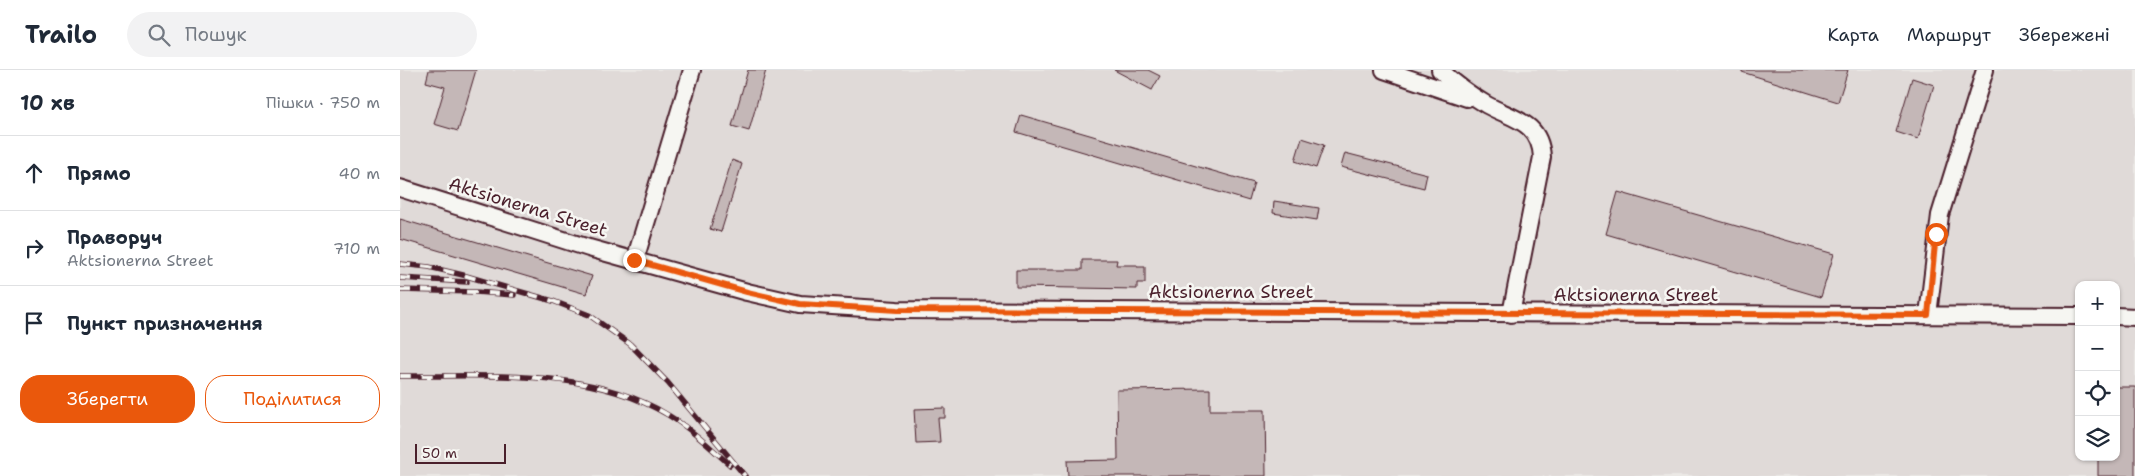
<!DOCTYPE html>
<html lang="uk">
<head>
<meta charset="utf-8">
<style>
	:root { --surface:#fff; --page:#f2f2f3; --text:#1f2937; --muted:#747a83; --line:#e0e1e3; --accent:#ea580c }
	body { margin:0; font-family:"Shantell Sans",sans-serif; background:var(--page); color:var(--text) }
	.controls { position:absolute; right:15px; bottom:15px; display:grid; overflow:hidden; border-radius:10px; box-shadow:0 1px 4px #0004 }
	.controls button { width:45px; height:45px; display:grid; place-items:center; padding:0; border:0; border-bottom:1px solid var(--line); background:var(--surface); color:var(--text); font:25px sans-serif }
	.scale { position:absolute; left:15px; bottom:12px; width:91px; box-sizing:border-box; padding-left:5px; border:2px solid #4a1f2b; border-top:0; font-size:14px; line-height:18px; white-space:nowrap; color:#4a1f2b; -webkit-text-stroke:4px #f6f6f2; paint-order:stroke }
	.stop { position:absolute; width:15px; height:15px; margin:-11px; border:4px solid #ea580c; border-radius:50%; background:#fff }
	.stop.end { background:#ea580c; border-color:#fff; box-shadow:0 1px 5px #0008 }
	.list { margin:0; padding:0; list-style:none }
	h2 { display:flex; justify-content:space-between; align-items:center; height:65px; margin:0; padding:0 20px; font-size:21px }
	h2 small { font-size:16px; font-weight:400; color:var(--muted) }
	.list li { display:grid; grid-template-columns:32px 1fr auto; gap:15px; align-items:center; box-sizing:border-box; height:75px; padding:0 20px; border-top:1px solid var(--line) }
	.list b { display:block; font-size:19px; white-space:nowrap }
	.list p { margin:0; font-size:16px; white-space:nowrap; color:var(--muted) }
	.list em { font-size:16px; font-style:normal; color:var(--muted) }
	.actions { display:flex; gap:10px; padding:15px 20px }
	.actions a { flex:1; padding:11px 0; border:1px solid var(--accent); border-radius:20px; text-align:center; font-size:18px; color:var(--accent) }
	.actions .main { background:var(--accent); color:#fff }
	.icon { flex:none; width:28px; height:28px; fill:none; stroke:currentColor; stroke-width:2; stroke-linecap:round; stroke-linejoin:round }
	.map { position:relative; flex:none; width:1735px; height:406px; overflow:hidden }
	header { display:flex; align-items:center; gap:30px; box-sizing:border-box; height:70px; padding:0 25px; background:var(--surface); border-bottom:1px solid var(--line) }
	header strong { font-size:24px }
	nav { display:flex; gap:28px; margin-inline-start:auto; font-size:18px }
	.search { width:350px; height:45px; background:var(--page); display:flex; align-items:center; gap:12px; box-sizing:border-box; padding:0 18px; border-radius:28px; color:var(--muted); font-size:19px }
	main { display:flex }
	aside { flex:1; background:var(--surface) }
	.map>svg:first-child { display:block }
	.built { fill:#e0dad8; fill-rule:evenodd }
	.building { fill:#c4b7b7; stroke:#4a1f2b }
	.lines { fill:none; stroke-linecap:round; stroke-linejoin:round }
	.minor-casing { stroke:#4a1f2b; stroke-width:20 }
	.minor { stroke:#f6f6f2; stroke-width:16 }
	.rail-casing { stroke:#4a1f2b; stroke-width:5.5 }
	.rail { stroke:#f6f6f2; stroke-width:4; stroke-dasharray:11; stroke-linecap:butt }
	.route { stroke:#ea580c; stroke-width:6 }
	.labels { text-anchor:middle; dominant-baseline:central; stroke-width:5; stroke-linejoin:round; paint-order:stroke }
	.street-label { font-size:18px; fill:#4a1f2b; stroke:#f6f6f2 }
</style>
</head>
<body>
<header>
<strong>Trailo</strong>
<div class="search"><svg class="icon" aria-label="search" viewBox="0 0 24 24"><circle cx="10" cy="10" r="6"/><path d="M15 15l6 6"/></svg>Пошук</div>
<nav><a>Карта</a><a>Маршрут</a><a>Збережені</a></nav>
</header>
<main>
<aside>
<h2>10 хв<small>Пішки · 750 m</small></h2>
<ul class="list">
<li><svg class="icon" aria-label="ahead" viewBox="0 0 24 24"><path d="M12 20V5M6 11l6-6 6 6"/></svg><div><b>Прямо</b></div><em>40 m</em></li>
<li><svg class="icon" aria-label="right" viewBox="0 0 24 24"><path d="M7 20v-9h11M14 6l5 5-5 5"/></svg><div><b>Праворуч</b><p>Aktsionerna Street</p></div><em>710 m</em></li>
<li><svg class="icon" aria-label="arrive" viewBox="0 0 24 24"><path d="M6 21V4h12l-3 4 3 4H6"/></svg><div><b>Пункт призначення</b></div></li>
</ul>
<div class="actions"><a class="main">Зберегти</a><a>Поділитися</a></div>
</aside>
<div class="map">
<svg width="1735" height="406" viewBox="0 0 1735 406">
	<rect width="100%" height="100%" fill="#ece9e6"/>
	<filter id="ink" filterUnits="userSpaceOnUse"><feTurbulence type="fractalNoise" baseFrequency=".02" numOctaves="2"/><feDisplacementMap in="SourceGraphic" scale="10" xChannelSelector="R" yChannelSelector="G"/><feConvolveMatrix kernelMatrix="1 2 1 2 8 2 1 2 1" color-interpolation-filters="sRGB"/></filter>
	<g filter="url(#ink)">
		<path class="built" d="M0 0H1735V406H0ZM1679 215H1716V387H1679Z"/>
		<path class="building" d="M29 0H76L58 61 34 54 45 17 26 12Z
			M348 0H366L349 61 332 56Z
			M714 0H748L760 6 752 20Z
			M1342 0H1448L1438 32 1342 2Z
			M1512 8 1534 15 1518 69 1496 62Z
			M621 45 854 113 849 131 616 62Z
			M902 68 924 75 916 98 895 91Z
			M945 83 1027 104 1024 118 941 97Z
			M332 90 342 94 321 162 310 159Z
			M1218 122 1434 184 1421 227 1206 164Z
			M874 131 919 138 917 150 873 143Z
			M0 149 192 206 186 224 0 169Z
			M682 190H717L716 195H737V197H745V213H737V219L616 217V200H682Z
			M1716 317H1735V406H1698V387H1716Z
			M810 319V340H865L866 406H668L667 391 718 390 717 320Z
			M545 338V348H538L540 372 516 373 514 339Z"/>
		<g class="lines">
			<defs>
				<path id="minor" d="M984 0 1067 28
					M1040 0C1054 13 1070 25 1087 35 1112 49 1140 51 1142 87L1111 244
					M0 118 189 178 347 222 400 234 497 240 1679 246
					M235 190 292 0
					M1528 245 1540 145 1585 0
					M1716 246 1735 247"/>
			</defs>
			<use href="#minor" class="minor-casing"/>
			<use href="#minor" class="minor"/>
			<defs>
				<path id="rail" d="M0 194 29 197 63 205 153 231 189 245 230 274 268 313 345 406
					M0 208 67 212
					M0 220 76 222 114 225
					M0 306C89 307 188 297 268 345 291 359 310 377 330 395"/>
			</defs>
			<use href="#rail" class="rail-casing"/>
			<use href="#rail" class="rail"/>
		</g>
	</g>
	<g class="lines" filter="url(#ink)">
		<path class="route" d="M234 190 347 222 400 234 497 240 1528 245 1536 164"/>
	</g>
	<g class="labels">
		<g class="street-label">
			<text transform="translate(128 137) rotate(17)">Aktsionerna Street</text>
			<text x="831" y="222">Aktsionerna Street</text>
			<text x="1236" y="225">Aktsionerna Street</text>
		</g>
	</g>
</svg>
<div class="controls">
<button>+</button>
<button>−</button>
<button><svg class="icon" aria-label="locate" viewBox="0 0 24 24"><circle cx="12" cy="12" r="6"/><path d="M12 2v4M12 18v4M2 12h4M18 12h4"/></svg></button>
<button><svg class="icon" aria-label="layers" viewBox="0 0 24 24"><path d="M12 4l9 5-9 5-9-5zM3 14l9 5 9-5"/></svg></button>
</div>
<div class="scale">50 m</div>
<div class="stop" style="left:1536px;top:164px"></div>
<div class="stop end" style="left:234px;top:190px"></div>
</div>
</main>
</body>
</html>
